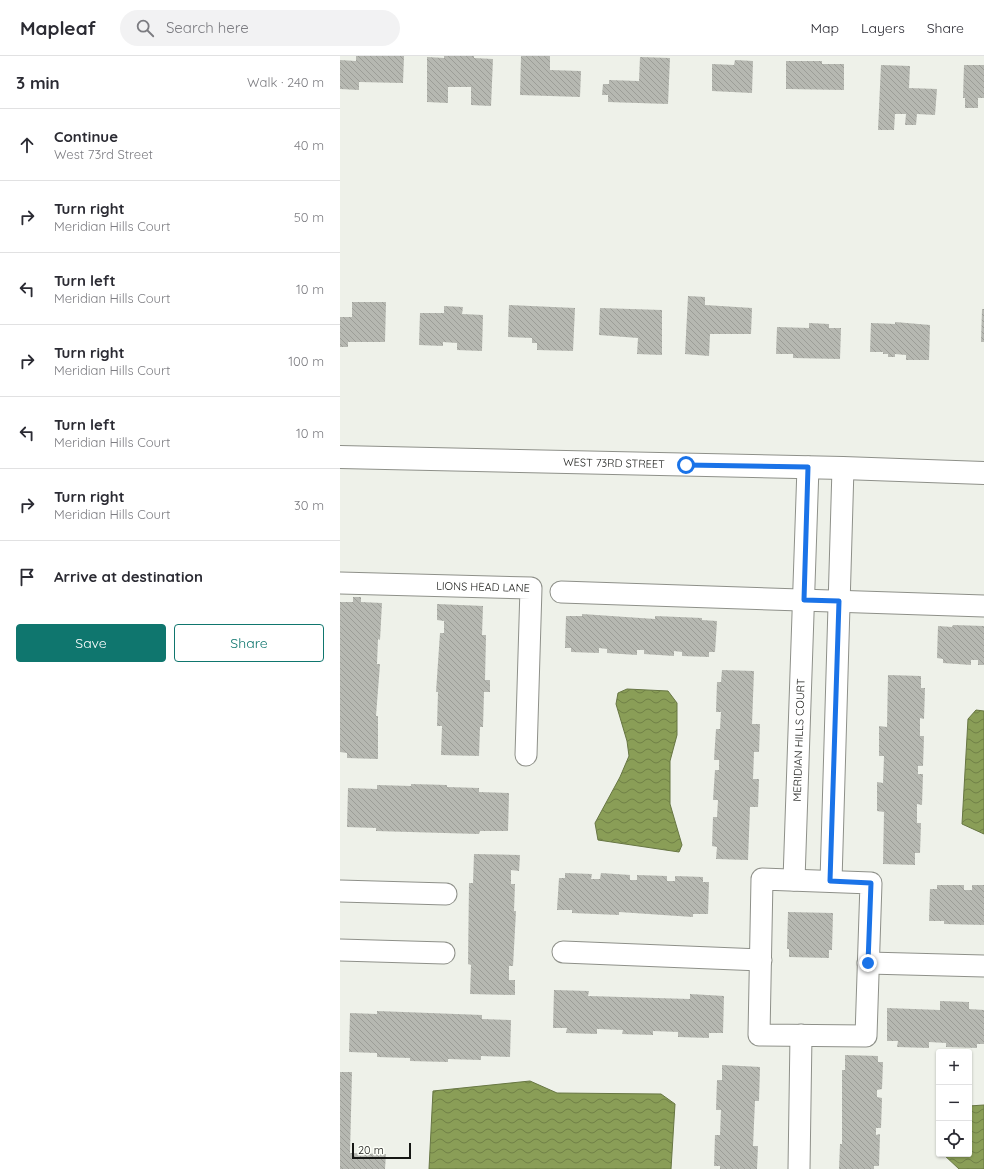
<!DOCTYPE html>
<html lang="en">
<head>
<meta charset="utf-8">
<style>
	:root { --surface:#fff; --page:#f2f2f3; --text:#2b2b33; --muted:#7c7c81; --line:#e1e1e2; --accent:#0f766e }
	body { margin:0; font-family:Quicksand,sans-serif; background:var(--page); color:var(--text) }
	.controls { position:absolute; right:12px; bottom:12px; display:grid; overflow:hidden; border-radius:4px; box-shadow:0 1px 3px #0004 }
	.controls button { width:36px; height:36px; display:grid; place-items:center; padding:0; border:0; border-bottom:1px solid var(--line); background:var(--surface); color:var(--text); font:20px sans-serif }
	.scale { position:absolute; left:12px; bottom:10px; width:59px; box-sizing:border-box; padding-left:4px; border:2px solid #161714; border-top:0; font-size:11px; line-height:14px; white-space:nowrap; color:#161714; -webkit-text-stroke:3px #fcfef7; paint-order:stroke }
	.stop { position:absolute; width:12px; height:12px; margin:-9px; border:3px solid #1a73e8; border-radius:50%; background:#fff }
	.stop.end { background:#1a73e8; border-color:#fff; box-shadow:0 1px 4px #0008 }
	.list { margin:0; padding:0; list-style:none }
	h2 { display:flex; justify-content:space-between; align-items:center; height:52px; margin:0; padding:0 16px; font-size:17px }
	h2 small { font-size:13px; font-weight:400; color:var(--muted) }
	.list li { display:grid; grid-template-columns:26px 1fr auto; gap:12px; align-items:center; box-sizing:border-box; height:72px; padding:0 16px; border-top:1px solid var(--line) }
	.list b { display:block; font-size:15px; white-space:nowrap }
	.list p { margin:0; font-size:13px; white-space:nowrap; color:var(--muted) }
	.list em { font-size:13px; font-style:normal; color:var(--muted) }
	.actions { display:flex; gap:8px; padding:12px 16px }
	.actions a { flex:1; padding:9px 0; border:1px solid var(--accent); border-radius:4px; text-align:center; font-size:14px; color:var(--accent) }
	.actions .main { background:var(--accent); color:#fff }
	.icon { flex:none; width:22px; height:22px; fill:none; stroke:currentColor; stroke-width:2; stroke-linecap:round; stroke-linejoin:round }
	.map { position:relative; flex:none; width:644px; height:1113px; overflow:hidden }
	header { display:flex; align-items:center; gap:24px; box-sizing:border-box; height:56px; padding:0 20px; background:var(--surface); border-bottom:1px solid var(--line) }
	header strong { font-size:19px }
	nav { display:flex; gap:22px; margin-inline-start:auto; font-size:14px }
	.search { width:280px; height:36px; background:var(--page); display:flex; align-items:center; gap:10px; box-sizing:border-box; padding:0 14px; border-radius:22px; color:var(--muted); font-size:15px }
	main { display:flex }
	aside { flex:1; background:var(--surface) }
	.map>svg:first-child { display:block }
	.water { fill:url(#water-waves); stroke:#677643 }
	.building { fill:url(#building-back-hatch) }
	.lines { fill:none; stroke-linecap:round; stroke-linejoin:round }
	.street-casing { stroke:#8e9089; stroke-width:23 }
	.secondary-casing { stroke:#8e9089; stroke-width:24 }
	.street { stroke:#fff; stroke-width:21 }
	.secondary { stroke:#fff; stroke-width:22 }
	.route { stroke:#1a73e8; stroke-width:5 }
	.labels { text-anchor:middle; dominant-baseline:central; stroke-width:3; stroke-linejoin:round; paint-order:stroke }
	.street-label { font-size:11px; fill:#161714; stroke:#fcfef7 }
</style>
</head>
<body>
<header>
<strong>Mapleaf</strong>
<div class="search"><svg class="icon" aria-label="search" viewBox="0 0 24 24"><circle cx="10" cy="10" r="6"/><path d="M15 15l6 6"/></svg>Search here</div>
<nav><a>Map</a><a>Layers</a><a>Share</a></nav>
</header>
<main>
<aside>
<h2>3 min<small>Walk · 240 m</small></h2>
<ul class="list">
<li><svg class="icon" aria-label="ahead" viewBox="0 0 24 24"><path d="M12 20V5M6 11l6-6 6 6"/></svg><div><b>Continue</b><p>West 73rd Street</p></div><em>40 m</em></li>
<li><svg class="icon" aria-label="right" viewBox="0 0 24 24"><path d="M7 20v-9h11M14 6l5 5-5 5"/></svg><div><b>Turn right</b><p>Meridian Hills Court</p></div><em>50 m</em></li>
<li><svg class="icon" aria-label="left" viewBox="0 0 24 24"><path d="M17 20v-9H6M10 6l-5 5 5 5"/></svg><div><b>Turn left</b><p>Meridian Hills Court</p></div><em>10 m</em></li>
<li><svg class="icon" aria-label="right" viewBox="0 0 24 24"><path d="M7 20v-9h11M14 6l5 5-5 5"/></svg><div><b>Turn right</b><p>Meridian Hills Court</p></div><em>100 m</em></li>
<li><svg class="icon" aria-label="left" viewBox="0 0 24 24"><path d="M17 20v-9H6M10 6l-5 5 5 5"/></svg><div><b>Turn left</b><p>Meridian Hills Court</p></div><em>10 m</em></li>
<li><svg class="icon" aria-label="right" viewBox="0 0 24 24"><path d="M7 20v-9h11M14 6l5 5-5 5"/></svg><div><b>Turn right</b><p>Meridian Hills Court</p></div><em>30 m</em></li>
<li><svg class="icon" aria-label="arrive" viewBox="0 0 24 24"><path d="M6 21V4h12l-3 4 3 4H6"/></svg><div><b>Arrive at destination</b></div></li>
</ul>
<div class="actions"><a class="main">Save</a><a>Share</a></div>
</aside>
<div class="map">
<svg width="644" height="1113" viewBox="0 0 644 1113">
	<defs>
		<pattern id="water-waves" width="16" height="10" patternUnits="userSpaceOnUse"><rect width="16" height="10" fill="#8a9e57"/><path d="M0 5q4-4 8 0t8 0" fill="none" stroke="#708047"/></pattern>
		<pattern id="building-back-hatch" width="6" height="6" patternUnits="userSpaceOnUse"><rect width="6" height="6" fill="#b6b8b1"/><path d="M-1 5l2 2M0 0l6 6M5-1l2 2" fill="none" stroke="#9c9d97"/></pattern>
	</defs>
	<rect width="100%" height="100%" fill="#eef1e9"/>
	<path class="water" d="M287 633 328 635 337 647V679L330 705V748L342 789 339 796 258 784 255 767 280 721 289 700 287 685 276 648 278 637Z
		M636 654 644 655V778L622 768 628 663Z
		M190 1025 217 1037 321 1038 335 1048 331 1113H89L93 1035Z
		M644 1049V1113H619L603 1098H629V1050Z"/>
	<path class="building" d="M16 0H64L63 27 19 26V34L0 33V4L16 5Z
		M104 0H134V2L153 3 151 50 131 49V31H108V47L87 46V1L104 2Z
		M181 0H210V14L241 15 240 41 180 39Z
		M300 1 330 2 328 48 268 46V39H262L263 28H269V24L299 25Z
		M395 4 413 5 412 37 372 35V8L394 9Z
		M446 5H482V8H504V34L446 33Z
		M541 9 570 10 569 32 597 33 595 59 577 58 576 69H565L566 58H555L554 74H538Z
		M624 9H644V42H638V52H625V42H623Z
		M348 240 365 241V249L412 252 411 278H370L369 300 345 298Z
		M12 246H46L45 286H8V291H0V261H12Z
		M169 249 235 252 233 295 197 294V287H192V282L168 281Z
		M104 250 123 251 122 258 143 259 142 295 117 294V287L103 286V290L79 289 80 257H104Z
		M260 252 322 254V299L297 298 298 282 259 279Z
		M642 253H644V286H641Z
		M555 266 590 269 589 304H566V299L555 298V301H548V298H543V296H530L531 267 555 268Z
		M469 267 489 268V272H501L500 303 453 302V298H436L437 271 469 272Z
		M13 541H21V546L42 547 40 584 38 583 37 608H40L36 660H38V703L7 702V697L0 696V546H13Z
		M97 548 143 550 142 579H146L145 624H150V636H144L143 671H140L139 700 101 699 102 670H97L98 636H96L100 577H104V565L97 564Z
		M242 558 315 563V560L362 562V564L377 565 375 596H369V601L342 600V596L334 595V600L304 598V594H297V599L267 597V593L259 592V597L231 596V592H225L226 560H242Z
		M613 569 644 570V609H638V604H631V609L603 607V603L597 602 598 570 612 571Z
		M382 614 414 615 412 668H420L419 696H414L413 723H419L418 751H410L408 804 376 803 377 791 372 790 373 761H377L378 744H373L375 714H379V704H374L376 673H380L381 656H376L377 626H381Z
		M548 619 581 620V632H585L584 663 580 662V680H584L583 710H578V718H583L582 749 577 748V767H581L580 797H575V809L543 808 544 756 537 755V726L543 727 544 700H539V670L547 671Z
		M71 728 107 729V731L139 732V736L169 737 168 775H140L139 778 36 775V772L7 771 8 732 37 733V729L71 730Z
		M134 798 180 799 179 815 171 814V828H175L174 855H176L173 910H169V924H175V939L130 938 131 909 128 908 129 827H133Z
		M225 817 252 818 251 823H260L261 817 290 819V824H297V819L327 820V825H335V820L363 821V826H369L368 858H353V861L279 856V859L232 857V854H217L219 822H225Z
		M597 829H624V834H632V829H644V869L604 868V865H589L590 833H597Z
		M448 856 493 857 492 894H489V902L449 901V893H447Z
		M214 934 249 935 248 940 350 943V938L384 940 383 977H369V982L338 981V976L313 975V979L282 978 283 974 257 973V978L226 977 227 972H213Z
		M600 945 629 946V953L644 954V988H637V992L606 991V987L589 986V992L557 991 558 985H547V952L600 954Z
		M37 955 142 959V963L171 964 170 1001 141 1000V1004L108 1003V1006L70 1005V1002L37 1001V997L9 996 10 957 37 958Z
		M505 999 538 1000V1006H543L542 1033 537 1034V1041L542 1042 541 1072H536V1079L540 1078 539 1110H534V1113H499L500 1088H502V1014H505Z
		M382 1009 420 1011 419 1045H415L413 1090H418L417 1113H380V1110H374L375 1079H380L381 1054H376L377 1024H382Z
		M0 1016H12L10 1097 46 1098 45 1113H0Z"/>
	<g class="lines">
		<defs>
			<g id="street">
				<path id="s1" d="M0 527 191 532 186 699"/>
				<path d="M221 536 644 550"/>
				<path d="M422 823 531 827 526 980 419 979Z"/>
				<path id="s2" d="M454 824 468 411"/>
				<path d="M491 825 503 412"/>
				<path d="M0 835 106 838"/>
				<path d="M0 894 104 897"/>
				<path d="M223 896 421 904"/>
				<path d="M528 907 644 910"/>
				<path d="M459 1113 461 979"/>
			</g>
			<g id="secondary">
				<path id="s3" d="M0 401 503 412 644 417"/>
			</g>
		</defs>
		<use href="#street" class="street-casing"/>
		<use href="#secondary" class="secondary-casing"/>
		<use href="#street" class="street"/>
		<use href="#secondary" class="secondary"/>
	</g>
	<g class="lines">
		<path class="route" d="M346 409 468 411 464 544 499 545 490 825 531 827 528 907"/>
	</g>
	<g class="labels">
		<g class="street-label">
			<text stroke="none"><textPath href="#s3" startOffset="274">WEST 73RD STREET</textPath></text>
			<text stroke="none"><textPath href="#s1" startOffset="143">LIONS HEAD LANE</textPath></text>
			<text stroke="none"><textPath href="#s2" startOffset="140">MERIDIAN HILLS COURT</textPath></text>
		</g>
	</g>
</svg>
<div class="controls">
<button>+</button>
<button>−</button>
<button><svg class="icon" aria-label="locate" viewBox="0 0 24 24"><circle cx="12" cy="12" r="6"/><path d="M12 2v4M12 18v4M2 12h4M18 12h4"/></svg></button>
</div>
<div class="scale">20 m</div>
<div class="stop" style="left:346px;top:409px"></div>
<div class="stop end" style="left:528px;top:907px"></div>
</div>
</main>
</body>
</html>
